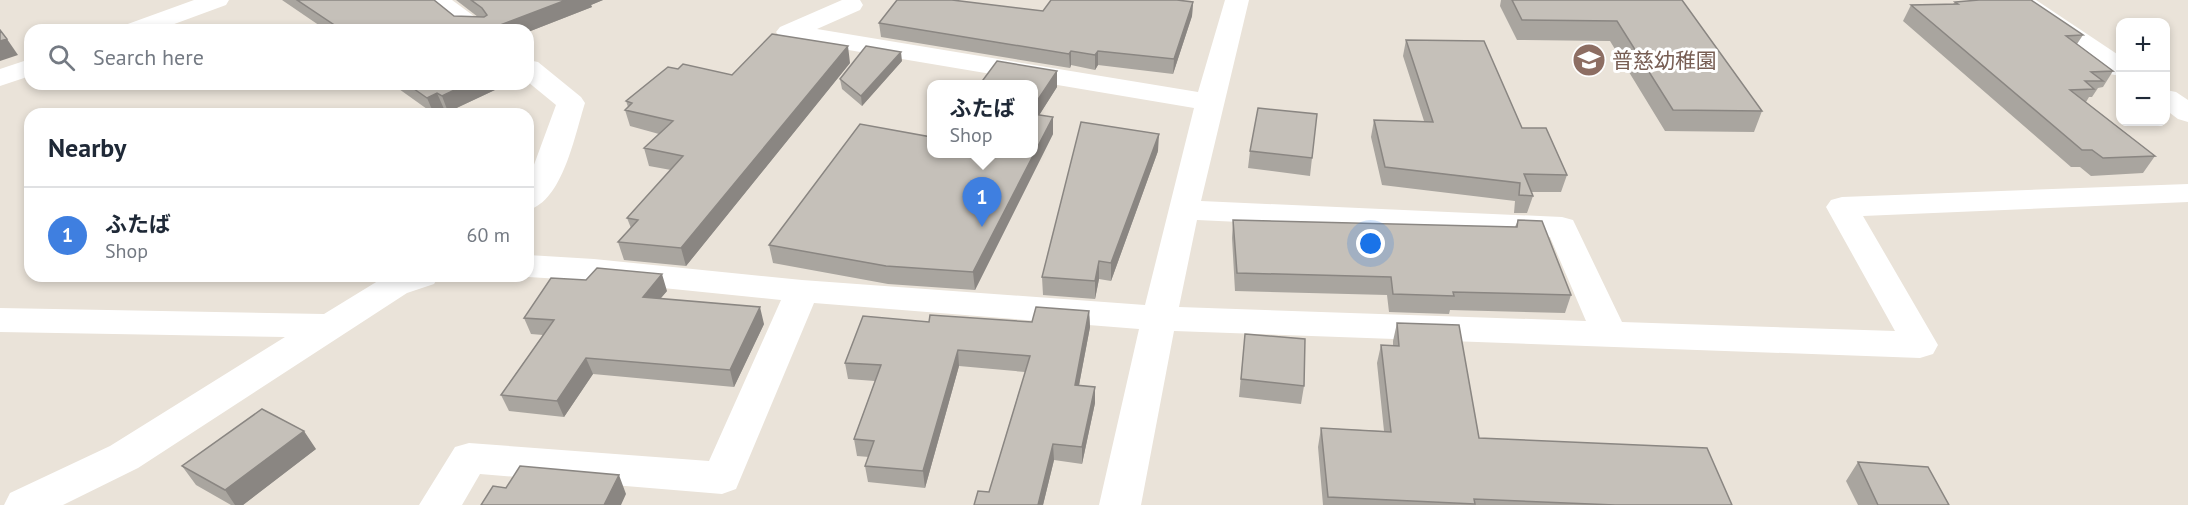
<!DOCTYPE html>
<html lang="en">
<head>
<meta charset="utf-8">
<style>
	:root { --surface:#fff; --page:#f2f2f3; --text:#1f2937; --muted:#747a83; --line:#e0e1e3; --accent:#3f5af1 }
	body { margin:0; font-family:"PT Sans","Noto Sans JP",sans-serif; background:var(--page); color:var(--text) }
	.controls { position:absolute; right:18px; top:18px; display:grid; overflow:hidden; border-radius:12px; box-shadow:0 3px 9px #0003 }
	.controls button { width:54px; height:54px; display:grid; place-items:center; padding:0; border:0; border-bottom:2px solid var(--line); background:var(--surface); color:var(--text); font:30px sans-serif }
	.you { position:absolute; left:1371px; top:244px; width:21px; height:21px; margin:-15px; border:4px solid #fff; border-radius:50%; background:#1a73e8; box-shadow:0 0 0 9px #1a73e833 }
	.badge { display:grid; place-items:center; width:39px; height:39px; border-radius:50%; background:var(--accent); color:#fff; font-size:20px; font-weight:700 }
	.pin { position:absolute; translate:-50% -50px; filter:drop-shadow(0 2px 3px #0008) }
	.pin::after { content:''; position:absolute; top:32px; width:21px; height:18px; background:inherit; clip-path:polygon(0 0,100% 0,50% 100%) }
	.popup { position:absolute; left:927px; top:80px; width:111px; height:78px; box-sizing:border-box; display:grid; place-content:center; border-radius:12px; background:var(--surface); filter:drop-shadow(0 2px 4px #0005); font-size:20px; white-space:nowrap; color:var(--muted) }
	.popup b { font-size:22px; color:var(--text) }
	.popup::after { content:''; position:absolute; left:50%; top:100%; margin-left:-12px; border:12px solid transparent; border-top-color:var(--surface) }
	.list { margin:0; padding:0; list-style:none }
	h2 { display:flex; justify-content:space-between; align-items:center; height:78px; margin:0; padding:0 24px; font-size:26px }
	h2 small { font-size:20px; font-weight:400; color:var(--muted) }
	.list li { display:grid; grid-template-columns:39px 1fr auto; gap:18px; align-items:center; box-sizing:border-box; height:96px; padding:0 24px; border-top:2px solid var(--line) }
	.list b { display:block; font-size:22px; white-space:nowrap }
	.list p { margin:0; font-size:20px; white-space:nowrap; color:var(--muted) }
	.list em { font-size:20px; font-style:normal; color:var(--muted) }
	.icon { flex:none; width:33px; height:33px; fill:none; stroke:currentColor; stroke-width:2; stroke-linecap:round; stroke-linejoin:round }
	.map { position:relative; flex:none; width:2188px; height:505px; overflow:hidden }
	.search { position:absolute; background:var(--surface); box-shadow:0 3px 9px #0003; left:24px; top:24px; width:510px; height:66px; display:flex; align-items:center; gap:15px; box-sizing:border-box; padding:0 21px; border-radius:18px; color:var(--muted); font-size:22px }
	.panel { position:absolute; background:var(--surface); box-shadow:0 3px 9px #0003; left:24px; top:108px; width:510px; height:174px; border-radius:18px }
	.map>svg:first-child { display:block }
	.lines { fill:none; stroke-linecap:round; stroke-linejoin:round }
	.minor { fill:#fff; fill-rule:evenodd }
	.wall { fill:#a9a59f }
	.shaded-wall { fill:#8a8682 }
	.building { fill:#c5c0b9; stroke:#8a8682; stroke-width:1.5 }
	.labels { text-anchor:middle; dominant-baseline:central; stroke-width:6; stroke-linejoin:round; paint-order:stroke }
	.education-label { font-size:21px; fill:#785e54; stroke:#fff; text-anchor:start }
</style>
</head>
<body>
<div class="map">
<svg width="2188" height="505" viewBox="0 0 2188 505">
	<rect width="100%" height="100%" fill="#eae3d9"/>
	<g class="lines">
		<path class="minor" d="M194 0H229L226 5 158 30H121L125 25Z
			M424 0H452L486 25 490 30H461Z
			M842 0H860L863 5 860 10 817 29 1198 92 1225 0H1249L1201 201 1562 217 1573 220 1622 322 1895 331 1826 207 1831 200 1842 197 2188 184V202L1863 216 1938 345 1933 354 1920 358 1174 331 1141 505H1099L1139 329 814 303 736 489 722 494 480 474 462 505H419L455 447 469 443 709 461 781 300 594 281 528 277 525 276H528V255L594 259 802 280 1145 305 1194 108 789 40 780 37 776 32 780 27ZM1197 220 1550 237 1586 321 1179 307Z
			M2007 0H2036L2120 56V76L2110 74 2010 5Z
			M30 59V76L0 86V69Z
			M528 60 538 62 581 97 585 103C575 134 563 201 528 210V181L556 105 528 82Z
			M2166 90 2176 92 2188 100V122L2178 119 2166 110Z
			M386 276H439L434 284 407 293 138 468 63 505H4L10 493 110 446 285 337 0 332V308L324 314Z"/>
	</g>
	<path class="wall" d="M282 0H434L454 16 478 17 456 0H603L591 5 592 7 528 32V30H326Z
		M1501 0H1682L1762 111 1754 132 1665 131 1610 41 1517 40 1500 6Z
		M1193 2 1192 16 1173 74 1098 65 1095 70 1071 65 1070 68 881 37 879 23Z
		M1955 2 2083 35 2077 44 2113 71 2103 87 2098 88 2092 97H2089L2086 102 2155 156 2143 173 2091 176 2080 167H2071L1903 21 1911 5 1953 4Z
		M1406 40 1522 128 1567 175 1561 192H1531L1533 196 1527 213H1514L1515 201 1382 185 1371 137 1374 120 1424 121 1403 56Z
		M902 61 862 106 842 89 840 79Z
		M850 63 686 266 624 260 618 242 631 228 627 218 671 170 649 166 644 148 659 134 630 126 625 110 628 107 626 101 678 69 732 75Z
		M392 84H498L496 85 497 89 448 112 444 109 434 114Z
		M1033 84 1057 87 1039 115 1053 134 975 290 888 284 773 263 769 245 931 153Z
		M1158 151 1111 281 1099 279 1095 299 1043 295 1042 277Z
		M1250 151 1312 158 1310 176 1248 168Z
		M1233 220 1515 227 1518 220 1571 295 1565 313 1450 310 1449 314 1389 312 1387 295 1235 291 1232 238Z
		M667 291 660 299 764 324 734 387 593 374 564 417 509 411 501 395 543 335 531 334 524 318Z
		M1089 311 1090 327 1079 385 1095 387V403L1082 464 1054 460 1043 505H974L989 492 1025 372 959 366 925 488 868 482 865 466 869 457 857 456 854 439 875 381 848 379 845 363 929 322H1032Z
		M1397 323 1479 438 1732 505H1323L1318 447 1321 428 1384 431 1377 363 1381 345H1393V341Z
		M1245 334 1304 386 1301 404 1239 397Z
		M316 449 243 505H231L196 485 182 466Z
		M1858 462 1949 505H1858L1846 481Z"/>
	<path class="shaded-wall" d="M566 0H603L591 5 592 7 528 32V30H487Z
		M1193 2 1192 16 1173 74 1174 59Z
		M7 39 18 55 0 61V41Z
		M848 46 850 63 686 266 681 248Z
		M1071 51V65L1070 68 1069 54Z
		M1098 51V65L1095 70V55Z
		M901 52 902 61 862 106 861 96Z
		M1057 71V87L1033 125V107Z
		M467 84H498L496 85 497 89 448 112 442 96Z
		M437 93 444 109 434 114 427 98Z
		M1053 117V134L975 290 973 272Z
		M1159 134 1158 151 1111 281V263Z
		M1099 261V279L1095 299V281Z
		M662 274 667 291 648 313 643 297Z
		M760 307 764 324 734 387 730 370Z
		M1089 311 1090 327 1076 401 1075 385Z
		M958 350 959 366 925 488 923 471Z
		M586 358 593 374 564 417 557 401Z
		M1095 387V403L1082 464V447Z
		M304 431 316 449 243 505H235L225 490Z
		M1053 444 1054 460 1043 505H1038Z
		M619 475 626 494 621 505H604Z"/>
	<path class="building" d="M297 0H434L454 16 484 17 487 15 482 8 471 0H566L487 30H342Z
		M897 0H952L1043 11 1051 0H1177L1193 2 1174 59 1098 51 1095 55 1071 51 1069 54 879 23Z
		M1512 0H1682L1762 111 1673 110 1617 21 1522 20Z
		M1979 0H2031L2083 35 2066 36 2113 71 2091 72 2103 81H2085L2094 89 2070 90 2155 156 2103 158 2092 150H2082L1911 5 1958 4 1955 2Z
		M0 30 7 39 0 41Z
		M772 34 848 46 681 248 618 242 638 220 627 218 683 156 644 148 673 121 625 110 632 103 626 101 668 67 678 69 683 64 732 75Z
		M1406 40 1484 41 1522 128H1546L1567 175 1524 174 1533 196 1519 195 1520 183 1385 167 1374 120 1433 122Z
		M866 46 901 52 861 96 840 79Z
		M997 61 1057 71 1033 107V84H980Z
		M407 84H467L442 96 437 93 427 98Z
		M1258 108 1317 114 1312 158 1250 151Z
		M1033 114 1053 117 973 272 886 266 769 245 860 124 931 137V153H1033Z
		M1081 122 1159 134 1111 263 1099 261 1095 281 1042 277Z
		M1233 220 1517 227 1518 220 1542 221 1571 295 1453 292 1454 296 1393 294 1391 277 1237 273Z
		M597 268 662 274 643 297 760 307 730 370 586 358 557 401 501 395 554 320 524 318 551 278 586 280Z
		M1036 307 1089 311 1075 385 1095 387 1082 447 1053 444 1038 505H974L978 491 989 492 1030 356 958 350 923 471 865 466 874 441 854 439 881 365 845 363 863 316 929 322 930 315 1032 322Z
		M1397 323 1459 325 1479 438 1707 448 1732 505H1615L1474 499 1475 504 1328 497 1321 428 1391 432 1381 345 1399 346Z
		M1245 334 1305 339 1304 386 1241 379Z
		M262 409 304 431 225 490 182 466Z
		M1858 462 1928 467 1949 505H1878Z
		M520 466 619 475 604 505H481L493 486 506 488Z"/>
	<defs>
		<symbol id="school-disc" viewBox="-11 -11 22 22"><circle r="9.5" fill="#8d6e63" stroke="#fff"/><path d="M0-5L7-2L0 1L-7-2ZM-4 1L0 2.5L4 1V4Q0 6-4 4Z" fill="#fff"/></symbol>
	</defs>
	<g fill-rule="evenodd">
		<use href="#school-disc" x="1570" y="41" width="38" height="38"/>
	</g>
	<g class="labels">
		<g class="education-label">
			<text x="1612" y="60">普慈幼稚園</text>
		</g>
	</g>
</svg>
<div class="controls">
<button>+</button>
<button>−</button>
</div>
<div class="you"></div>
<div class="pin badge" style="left:982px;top:227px;background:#3f7fe0">1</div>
<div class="popup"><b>ふたば</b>Shop</div>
<div class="search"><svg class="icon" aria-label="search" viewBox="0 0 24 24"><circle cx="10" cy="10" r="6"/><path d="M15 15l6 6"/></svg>Search here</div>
<section class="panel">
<h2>Nearby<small></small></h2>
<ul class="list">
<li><span class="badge" style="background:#3f7fe0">1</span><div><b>ふたば</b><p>Shop</p></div><em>60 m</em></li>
</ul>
</section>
</div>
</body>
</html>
